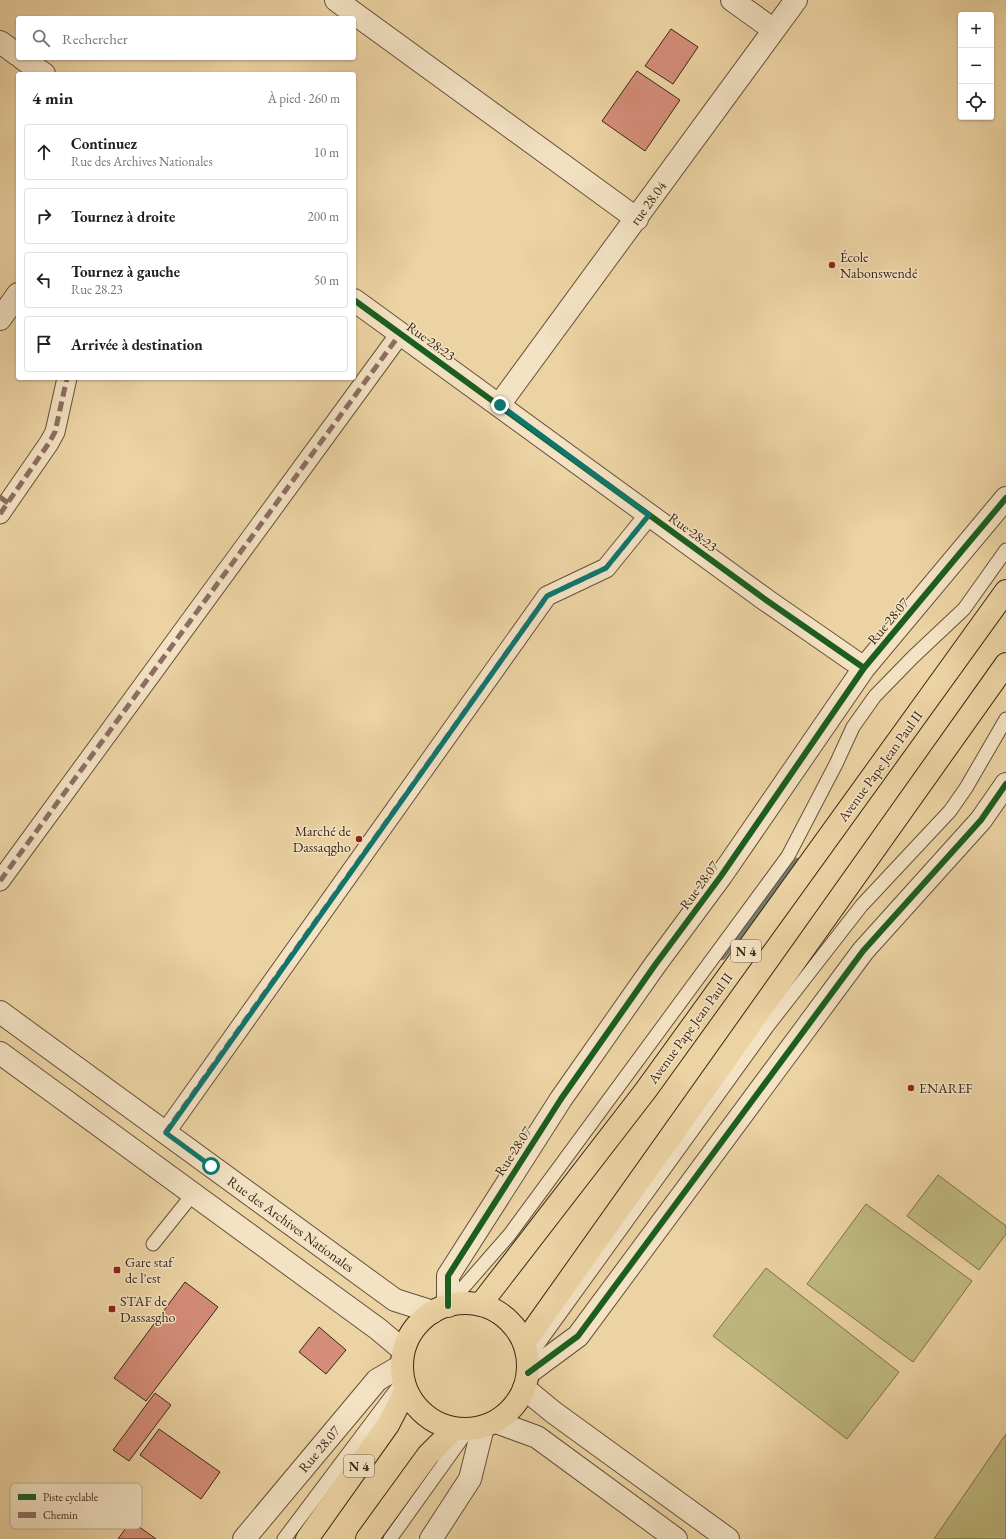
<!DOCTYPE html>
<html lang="fr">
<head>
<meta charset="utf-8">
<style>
	:root { --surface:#fff; --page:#f2f2f2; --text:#202124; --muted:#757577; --line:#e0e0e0 }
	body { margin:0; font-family:"EB Garamond",serif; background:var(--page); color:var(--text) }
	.controls { position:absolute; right:12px; top:12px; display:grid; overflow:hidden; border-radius:4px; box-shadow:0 1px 3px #0004 }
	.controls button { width:36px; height:36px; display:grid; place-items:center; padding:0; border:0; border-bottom:1px solid var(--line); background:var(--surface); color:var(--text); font:20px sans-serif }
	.stop { position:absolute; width:12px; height:12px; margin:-9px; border:3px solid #0f766e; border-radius:50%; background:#fff }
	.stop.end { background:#0f766e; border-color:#fff; box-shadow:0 1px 4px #0008 }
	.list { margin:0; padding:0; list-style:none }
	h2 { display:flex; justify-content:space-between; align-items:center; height:52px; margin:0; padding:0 16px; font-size:17px }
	h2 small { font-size:13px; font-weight:400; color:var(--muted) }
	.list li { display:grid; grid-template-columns:26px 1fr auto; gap:12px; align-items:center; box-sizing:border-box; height:56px; margin:0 8px 8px; padding:0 8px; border:1px solid var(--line); border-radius:4px }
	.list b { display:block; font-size:15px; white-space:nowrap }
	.list p { margin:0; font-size:13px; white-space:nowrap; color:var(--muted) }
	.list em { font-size:13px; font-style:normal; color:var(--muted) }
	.icon { flex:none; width:22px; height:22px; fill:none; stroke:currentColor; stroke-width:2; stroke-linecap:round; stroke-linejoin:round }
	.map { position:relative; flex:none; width:1006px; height:1539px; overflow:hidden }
	.search { position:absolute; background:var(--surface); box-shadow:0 1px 3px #0004; left:16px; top:16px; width:340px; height:44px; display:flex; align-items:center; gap:10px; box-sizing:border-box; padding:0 14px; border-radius:4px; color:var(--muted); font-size:15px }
	.panel { position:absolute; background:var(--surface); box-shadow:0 1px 3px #0004; left:16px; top:72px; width:340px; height:308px; border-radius:4px }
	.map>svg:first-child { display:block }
	.green { fill:#c0ba80; stroke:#7e704c }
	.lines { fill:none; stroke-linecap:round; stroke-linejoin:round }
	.stream { stroke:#737e6e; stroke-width:8 }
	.building { fill:#d48d78; stroke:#3b2618 }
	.service-casing { stroke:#67513b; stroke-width:15 }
	.pedestrian-casing { stroke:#67513b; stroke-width:21 }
	.minor-casing { stroke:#67513b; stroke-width:24 }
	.tertiary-casing { stroke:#67513b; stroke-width:24 }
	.trunk-casing { stroke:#3b2618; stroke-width:24 }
	.service { stroke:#f3e2c3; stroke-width:13 }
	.pedestrian { stroke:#f3e2c3; stroke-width:19 }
	.minor { stroke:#f3e2c3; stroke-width:22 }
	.tertiary { stroke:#f3e2c3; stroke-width:22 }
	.trunk { stroke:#ecd3a3; stroke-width:22 }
	.quiet { stroke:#8d6e63; stroke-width:5; stroke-dasharray:10 5; stroke-linecap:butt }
	.cycleway-casing { stroke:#f3e2c3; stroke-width:8 }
	.cycleway { stroke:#1b5e20; stroke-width:6 }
	.route { stroke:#0f766e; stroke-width:5 }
	.poi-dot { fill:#8f2418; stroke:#f3e2c3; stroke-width:1.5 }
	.labels { text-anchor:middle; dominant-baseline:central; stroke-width:3; stroke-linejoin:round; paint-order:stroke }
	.shield { fill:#f3e2c3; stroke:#725e4b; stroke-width:1 }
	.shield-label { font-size:13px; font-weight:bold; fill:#3b2618 }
	.street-label { font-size:14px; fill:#3b2618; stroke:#f3e2c3 }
	.poi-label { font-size:14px; fill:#3b2618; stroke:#f3e2c3; text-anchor:start }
	.key { fill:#f3e2c3; stroke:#bcaa90; stroke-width:1 }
	.key-label { font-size:11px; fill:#3b2618 }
</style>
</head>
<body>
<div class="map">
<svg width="1006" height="1539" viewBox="0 0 1006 1539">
	<rect width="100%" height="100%" fill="#ecd3a3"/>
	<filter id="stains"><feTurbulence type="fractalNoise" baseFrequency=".005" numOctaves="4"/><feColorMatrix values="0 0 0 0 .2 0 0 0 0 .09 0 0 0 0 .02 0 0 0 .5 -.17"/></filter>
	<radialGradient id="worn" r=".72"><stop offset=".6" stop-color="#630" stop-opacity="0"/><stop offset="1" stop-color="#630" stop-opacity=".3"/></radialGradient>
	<path class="green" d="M938 1175 1006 1226V1234L979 1270 907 1216Z
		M866 1204 972 1281 913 1362 807 1284Z
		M766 1268 899 1372 847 1439 713 1336Z
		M1006 1434V1539H934Z"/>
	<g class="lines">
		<path class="stream" d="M722 956 797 862"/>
	</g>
	<path class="building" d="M671 29 698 47 673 84 645 66Z
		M637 71 680 100 645 151 602 121Z
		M185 1282 218 1307 146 1401 114 1378Z
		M319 1327 346 1350 326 1374 299 1352Z
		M155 1393 171 1405 129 1461 113 1450Z
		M159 1429 220 1472 201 1499 140 1455Z
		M131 1521 156 1539H118Z"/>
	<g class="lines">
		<defs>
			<path id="service" d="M153 1244 193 1194
				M448 1305 510 1234 788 856 836 764 853 727 875 696 913 657 964 609 1006 550
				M528 1358 767 1027 862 905 950 811 966 788 1006 719
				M284 1539 399 1386
				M390 1539 468 1430"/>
			<path id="pedestrian" d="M0 514 49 443 55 432 67 378
				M0 881 400 334
				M165 1133 547 596 606 568 649 515"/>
			<path id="minor" d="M336 0 637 219
				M732 0 774 30
				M0 42 18 55
				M22 58 44 74
				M354 300 766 600 864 668
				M0 319 18 294
				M499 405 796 0
				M448 1306V1276L561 1099 655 965 721 876 864 668 1006 498
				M528 1373 578 1336 863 951 981 820 1006 784
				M244 1539 377 1380 401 1366
				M431 1539 470 1479 483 1427"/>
			<path id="tertiary" d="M0 1012 395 1300 433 1312
				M0 1053 378 1329 403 1350
				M524 1388 553 1412 728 1539
				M496 1422 537 1437 676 1539"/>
			<path id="trunk" d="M402 1366a63 63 0 1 1 126 0a63 63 0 1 1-126 0Z
				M480 1305 646 1090 1006 591
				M524 1343 1006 664
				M307 1539 388 1425 406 1390
				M367 1539 428 1455 454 1429"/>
		</defs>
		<use href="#service" class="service-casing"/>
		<use href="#pedestrian" class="pedestrian-casing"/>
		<use href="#minor" class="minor-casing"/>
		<use href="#tertiary" class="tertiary-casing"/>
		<use href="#trunk" class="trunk-casing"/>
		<use href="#service" class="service"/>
		<use href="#pedestrian" class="pedestrian"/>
		<use href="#minor" class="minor"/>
		<use href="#tertiary" class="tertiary"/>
		<use href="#trunk" class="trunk"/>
		<path class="quiet" d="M0 497 8 503
			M0 514 49 443 55 432 67 378
			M0 881 400 334
			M165 1133 547 596 606 568 649 515"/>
		<defs>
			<path id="cycleway" d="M354 300 766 600 864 668
				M448 1306V1276L561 1099 655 965 721 876 864 668 1006 498
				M528 1373 578 1336 863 951 981 820 1006 784"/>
		</defs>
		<use href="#cycleway" class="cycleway-casing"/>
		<use href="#cycleway" class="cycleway"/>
	</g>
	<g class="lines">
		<path class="route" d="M211 1166 166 1133 547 596 606 568 649 515 500 405"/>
	</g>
	<g class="poi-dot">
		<circle cx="832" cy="265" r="4"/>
		<circle cx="359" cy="839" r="4"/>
		<circle cx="911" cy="1088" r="4"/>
		<rect x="113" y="1266" width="8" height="8" rx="2"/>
		<rect x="108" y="1305" width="8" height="8" rx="2"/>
	</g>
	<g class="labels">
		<g class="shield">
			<rect x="731" y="940" width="30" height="22" rx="3"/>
			<rect x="344" y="1455" width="30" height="22" rx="3"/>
		</g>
		<g class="shield-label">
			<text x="746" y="951">N 4</text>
			<text x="359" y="1466">N 4</text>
		</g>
		<g class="street-label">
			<text transform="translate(648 203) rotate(-54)">rue 28.04</text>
			<text transform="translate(431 341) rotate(36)">Rue 28.23</text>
			<text transform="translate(693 532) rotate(36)">Rue 28.23</text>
			<text transform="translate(888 621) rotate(-50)">Rue 28.07</text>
			<text transform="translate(880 766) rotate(-54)">Avenue Pape Jean Paul II</text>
			<text transform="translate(699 885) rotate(-54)">Rue 28.07</text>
			<text transform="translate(690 1028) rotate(-54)">Avenue Pape Jean Paul II</text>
			<text transform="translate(513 1151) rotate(-57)">Rue 28.07</text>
			<text transform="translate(291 1224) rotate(36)">Rue des Archives Nationales</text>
			<text transform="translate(319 1449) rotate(-50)">Rue 28.07</text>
		</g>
		<g class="poi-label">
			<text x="840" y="257">École<tspan x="840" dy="16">Nabonswendé</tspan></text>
			<text x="351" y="831" text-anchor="end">Marché de<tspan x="351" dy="16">Dassaqgho</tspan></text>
			<text x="919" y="1088">ENAREF</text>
			<text x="125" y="1262">Gare staf<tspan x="125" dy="16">de l'est</tspan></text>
			<text x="120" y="1301">STAF de<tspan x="120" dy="16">Dassasgho</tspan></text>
		</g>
	</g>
	<rect x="10" y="1483" width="132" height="46" rx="6" class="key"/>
	<rect x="18" y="1494" width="18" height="6" fill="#1b5e20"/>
	<rect x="18" y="1512" width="18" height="6" fill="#8d6e63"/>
	<g class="key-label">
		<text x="43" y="1501">Piste cyclable</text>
		<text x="43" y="1519">Chemin</text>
	</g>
	<rect width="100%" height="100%" filter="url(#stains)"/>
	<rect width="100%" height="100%" fill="url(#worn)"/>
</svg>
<div class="controls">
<button>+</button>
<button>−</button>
<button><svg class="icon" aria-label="locate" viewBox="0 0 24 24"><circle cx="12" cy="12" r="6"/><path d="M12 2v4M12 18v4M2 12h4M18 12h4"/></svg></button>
</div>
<div class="stop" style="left:211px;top:1166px"></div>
<div class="stop end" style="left:500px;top:405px"></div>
<div class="search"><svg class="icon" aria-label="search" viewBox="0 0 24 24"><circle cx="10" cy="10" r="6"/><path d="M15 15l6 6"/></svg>Rechercher</div>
<section class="panel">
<h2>4 min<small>À pied · 260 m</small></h2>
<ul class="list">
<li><svg class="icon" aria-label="ahead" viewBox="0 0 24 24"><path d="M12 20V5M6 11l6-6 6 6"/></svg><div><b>Continuez</b><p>Rue des Archives Nationales</p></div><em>10 m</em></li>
<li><svg class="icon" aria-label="right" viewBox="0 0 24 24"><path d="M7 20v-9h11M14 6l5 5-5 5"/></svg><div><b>Tournez à droite</b></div><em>200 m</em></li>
<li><svg class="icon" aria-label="left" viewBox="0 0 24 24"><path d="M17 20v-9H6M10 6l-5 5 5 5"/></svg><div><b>Tournez à gauche</b><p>Rue 28.23</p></div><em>50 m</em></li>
<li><svg class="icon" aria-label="arrive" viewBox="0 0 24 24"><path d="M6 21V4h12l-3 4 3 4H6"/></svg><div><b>Arrivée à destination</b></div></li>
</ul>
</section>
</div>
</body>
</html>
